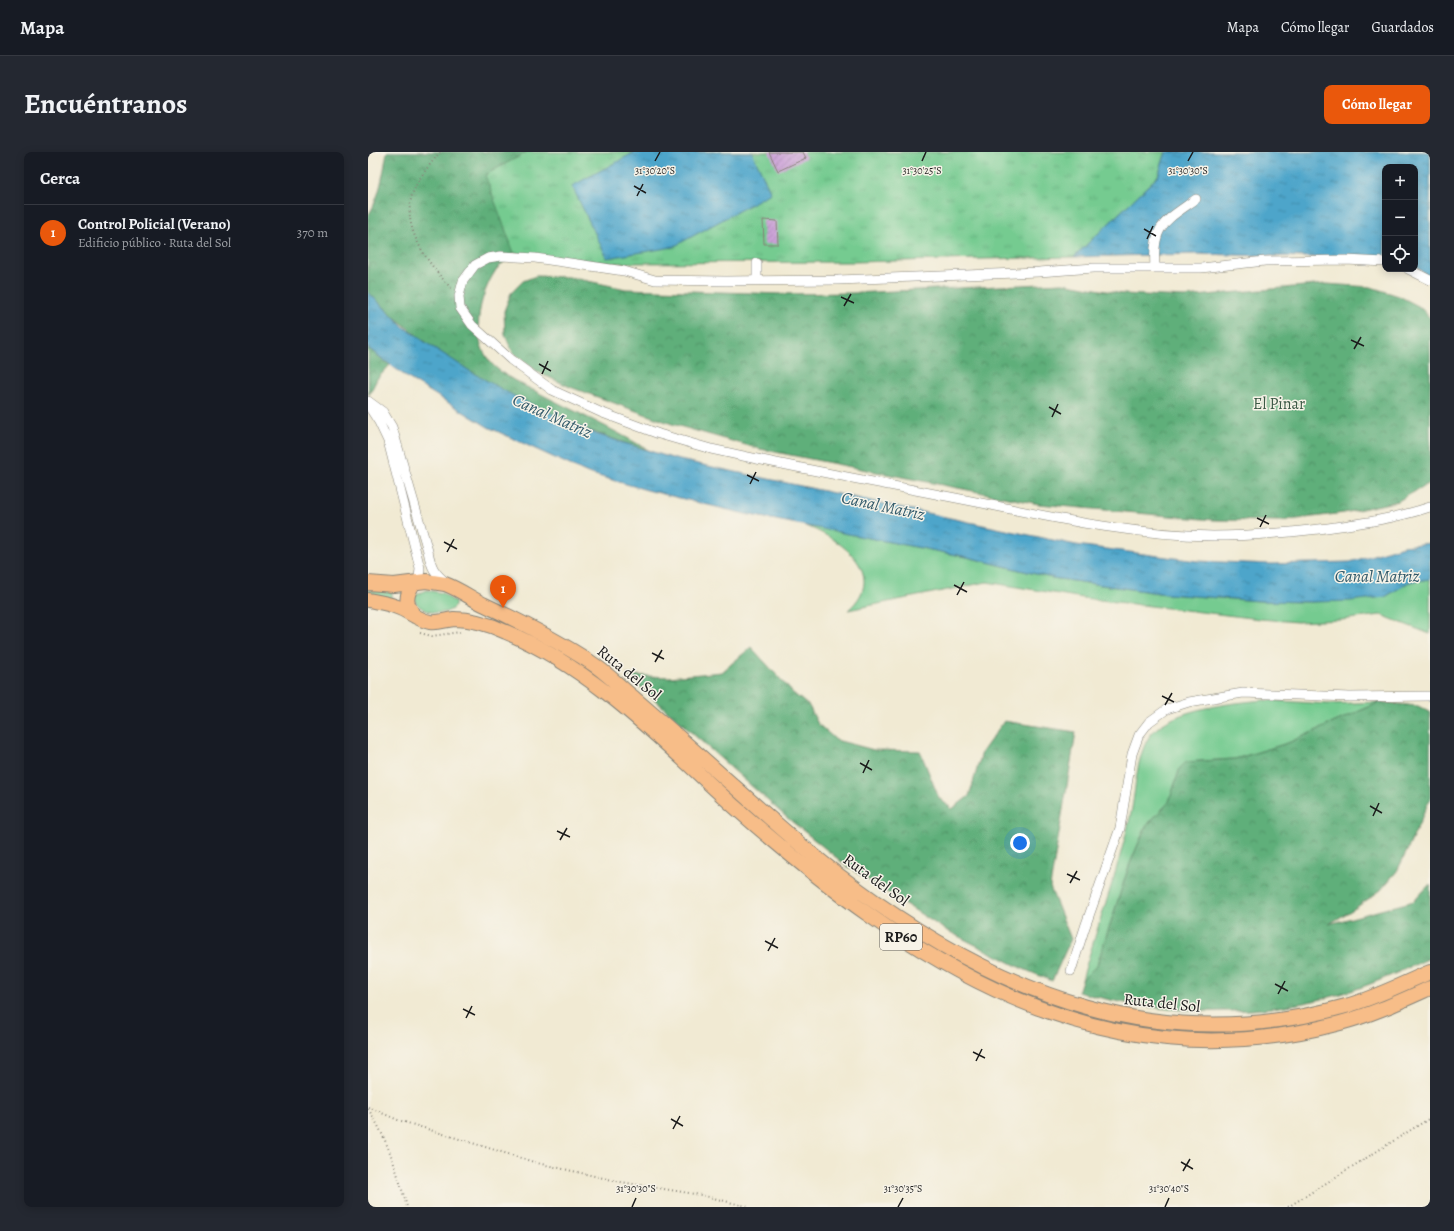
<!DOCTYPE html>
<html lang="es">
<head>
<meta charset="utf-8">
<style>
	:root { --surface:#171b24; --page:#242831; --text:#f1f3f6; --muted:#9ea1a6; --line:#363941; --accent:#ea580c }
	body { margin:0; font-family:Alegreya,serif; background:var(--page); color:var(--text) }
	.controls { position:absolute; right:12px; top:12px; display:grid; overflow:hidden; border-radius:8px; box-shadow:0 2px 10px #0003 }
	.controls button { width:36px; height:36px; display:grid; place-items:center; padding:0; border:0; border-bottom:1px solid var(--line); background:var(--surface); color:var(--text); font:20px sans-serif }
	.you { position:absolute; left:652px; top:691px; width:14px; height:14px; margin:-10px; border:3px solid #fff; border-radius:50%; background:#1a73e8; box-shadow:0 0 0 6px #1a73e833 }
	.badge { display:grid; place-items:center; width:26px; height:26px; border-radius:50%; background:var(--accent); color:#fff; font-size:13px; font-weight:700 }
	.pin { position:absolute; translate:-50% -33px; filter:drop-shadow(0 1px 2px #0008) }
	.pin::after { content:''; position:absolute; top:21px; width:14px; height:12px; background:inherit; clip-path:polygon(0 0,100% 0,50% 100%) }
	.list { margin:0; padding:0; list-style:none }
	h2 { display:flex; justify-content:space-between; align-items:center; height:52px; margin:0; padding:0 16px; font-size:17px }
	h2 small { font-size:13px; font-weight:400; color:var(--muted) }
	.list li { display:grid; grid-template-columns:26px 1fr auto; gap:12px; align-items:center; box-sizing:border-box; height:56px; padding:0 16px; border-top:1px solid var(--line) }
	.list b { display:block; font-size:15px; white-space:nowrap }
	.list p { margin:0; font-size:13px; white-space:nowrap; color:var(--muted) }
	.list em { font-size:13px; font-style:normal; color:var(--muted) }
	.icon { flex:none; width:22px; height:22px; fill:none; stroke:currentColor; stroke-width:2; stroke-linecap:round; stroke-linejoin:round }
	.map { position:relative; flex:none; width:1062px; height:1055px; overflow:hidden; border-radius:8px }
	header { display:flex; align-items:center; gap:24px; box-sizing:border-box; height:56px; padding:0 20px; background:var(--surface); border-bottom:1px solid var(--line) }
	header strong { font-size:19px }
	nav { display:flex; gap:22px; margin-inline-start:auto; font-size:14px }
	.intro { display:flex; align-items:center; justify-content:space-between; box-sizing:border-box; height:96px; padding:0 24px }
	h1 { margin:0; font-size:28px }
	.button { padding:10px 18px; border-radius:8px; background:var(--accent); color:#fff; font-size:14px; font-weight:700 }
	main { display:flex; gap:24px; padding:0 24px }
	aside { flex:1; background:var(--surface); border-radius:8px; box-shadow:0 2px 10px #0003 }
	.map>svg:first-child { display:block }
	.grass { fill:#74cb90; stroke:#487456 }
	.forest { fill:url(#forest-crowns); stroke:#3e664b }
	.park { fill:url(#park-tufts); stroke:#487456 }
	.water { fill:url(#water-ripples); stroke:#346073 }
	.building { fill:url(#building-hatch) }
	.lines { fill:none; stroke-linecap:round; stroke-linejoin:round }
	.street-casing { stroke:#868378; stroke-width:10 }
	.primary-casing { stroke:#868378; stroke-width:16 }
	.path { stroke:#868378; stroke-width:2; stroke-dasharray:1 3; stroke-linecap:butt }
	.street { stroke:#fff; stroke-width:9 }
	.primary { stroke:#f7bd88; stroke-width:14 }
	.ticks { fill:none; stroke:#1c1c1c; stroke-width:1.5 }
	.labels { text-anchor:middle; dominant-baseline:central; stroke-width:3; stroke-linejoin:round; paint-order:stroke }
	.shield { fill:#f7f3e8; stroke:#5e5c59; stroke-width:1 }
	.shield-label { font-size:15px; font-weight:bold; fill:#1c1c1c }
	.park-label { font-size:16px; fill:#3b5945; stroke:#f7f3e8 }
	.street-label { font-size:16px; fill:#1c1c1c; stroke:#f7f3e8 }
	.water-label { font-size:17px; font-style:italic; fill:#325a6a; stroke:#f7f3e8 }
	.ticks-label { font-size:10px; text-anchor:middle; fill:#1c1c1c; stroke:#f7f3e8; stroke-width:3; stroke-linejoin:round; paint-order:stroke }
</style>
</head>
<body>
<header>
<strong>Mapa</strong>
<nav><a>Mapa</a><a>Cómo llegar</a><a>Guardados</a></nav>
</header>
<div class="intro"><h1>Encuéntranos</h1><a class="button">Cómo llegar</a></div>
<main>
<aside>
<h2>Cerca<small></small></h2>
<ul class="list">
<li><span class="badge">1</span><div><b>Control Policial (Verano)</b><p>Edificio público · Ruta del Sol</p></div><em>370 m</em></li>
</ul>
</aside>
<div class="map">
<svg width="1062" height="1055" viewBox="0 0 1062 1055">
	<defs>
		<pattern id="forest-crowns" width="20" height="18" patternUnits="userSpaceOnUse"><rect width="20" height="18" fill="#5faf7a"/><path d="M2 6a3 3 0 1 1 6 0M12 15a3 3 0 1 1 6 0" fill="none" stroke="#4e8e63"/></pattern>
		<pattern id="park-tufts" width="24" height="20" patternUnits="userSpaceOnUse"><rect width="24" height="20" fill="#74cb90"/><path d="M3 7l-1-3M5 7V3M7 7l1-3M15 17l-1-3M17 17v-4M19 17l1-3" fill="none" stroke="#64ae7c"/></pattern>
		<pattern id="water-ripples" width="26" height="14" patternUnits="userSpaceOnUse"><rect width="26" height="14" fill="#4da5ca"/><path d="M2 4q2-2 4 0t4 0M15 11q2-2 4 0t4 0" fill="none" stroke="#3f86a3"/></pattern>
		<pattern id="building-hatch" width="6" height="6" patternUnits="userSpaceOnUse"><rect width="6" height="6" fill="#cba1d7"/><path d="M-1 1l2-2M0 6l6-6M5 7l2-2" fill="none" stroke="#a482ae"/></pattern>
	</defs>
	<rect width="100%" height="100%" fill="#f7f3e8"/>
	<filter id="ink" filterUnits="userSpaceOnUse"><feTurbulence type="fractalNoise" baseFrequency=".025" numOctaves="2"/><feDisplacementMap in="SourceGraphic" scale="8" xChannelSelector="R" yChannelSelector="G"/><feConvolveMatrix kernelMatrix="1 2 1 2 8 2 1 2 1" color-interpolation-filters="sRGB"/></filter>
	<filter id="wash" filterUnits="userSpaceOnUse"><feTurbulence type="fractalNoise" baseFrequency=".012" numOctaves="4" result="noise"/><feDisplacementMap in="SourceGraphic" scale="16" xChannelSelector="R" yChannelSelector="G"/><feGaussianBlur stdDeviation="0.9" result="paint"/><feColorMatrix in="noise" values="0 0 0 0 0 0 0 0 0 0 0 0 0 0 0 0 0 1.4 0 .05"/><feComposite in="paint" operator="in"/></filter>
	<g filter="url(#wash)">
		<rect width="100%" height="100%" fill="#f1ead3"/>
		<path class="grass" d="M435 373 599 405 684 426 798 442 892 449 943 450 1017 445 1041 430 1062 427V482L1013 463 973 468 929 470 892 467 715 446 619 430 480 458C523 421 470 385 435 373Z
			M0 438 24 439V447L0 442Z
			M59 438 74 441 87 450V454C77 467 49 460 45 445L48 442Z
			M110 458 137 470 136 473 108 462Z
			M896 548 960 552 1012 550 920 591 867 607 818 610 812 616 801 650 779 673 772 688 761 714 729 813 714 828C727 781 744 736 756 689 759 678 762 667 764 656 768 634 769 599 784 581 806 556 865 551 896 548Z"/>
		<path class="forest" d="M19 0H159L118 23 146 101C140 107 133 112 128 118 110 145 101 189 125 213 137 225 155 233 169 240 207 260 246 277 282 299 179 268 76 217 0 140V64C12 45 15 22 19 0Z
			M168 124 201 125 258 137 414 142 485 141 695 131 755 142 817 145 958 132 1003 135 1031 144 1052 155 1062 166V331L1030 349 976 361 914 369 845 368 671 352 392 297 304 272 202 235 170 220 145 201 137 183 136 159 143 141 155 129Z
			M0 196 22 213 9 227 1 243Z
			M383 495 425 541 441 554 450 572 468 588 506 598 552 599 571 646 584 657 601 644 614 600 636 569 708 580 682 735 703 787 684 829 653 816 576 777 480 715 417 664 259 523 301 525 354 520Z
			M1012 550 1050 554 1062 560V647L1039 699 1029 719 1013 738 989 755 961 772 1046 749 1062 732V806C1037 817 1012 829 986 838 897 867 799 865 710 840L714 828 729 813 761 714 772 688 779 673 801 650 812 616 818 610 867 607 920 591Z"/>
		<path class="park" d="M159 0H798L790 24 706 105 484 110 244 111 146 101 117 23Z"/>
		<path class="water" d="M267 0H384L403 41 305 95 239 106 204 34Z
			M798 0H1062V126L1047 114V15H1017V107L828 102 706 105 790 24Z
			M0 140 36 175 57 190 105 221 148 245 228 282 307 307 708 393 829 409 903 412 982 410 1035 394 1062 391V427L1041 430 1017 445 982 449 943 450 892 449 798 442 684 426 599 405 377 362 279 338 220 321 202 313 120 275 40 226 0 196Z"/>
		<g id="blocks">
			<path class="building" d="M401 0H435L438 6 410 19Z
				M395 68 409 69 410 92H396Z"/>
		</g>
	</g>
	<g filter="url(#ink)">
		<use href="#blocks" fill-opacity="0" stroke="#868378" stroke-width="1"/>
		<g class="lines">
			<defs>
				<path id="street" d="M1017 110 978 108 897 109 833 116H726L671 120 470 128 358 129 287 128 256 119 202 111 167 106 133 104 120 106 107 113 95 129 91 144 92 156 104 173 143 208 184 238 232 260 291 282 343 297 389 307C469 324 549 338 628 354 700 369 772 383 845 384 881 384 916 381 951 377 989 372 1026 367 1062 355
					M787 115C784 73 796 70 828 47
					M1040 117 1062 128
					M389 128V111
					M0 249 15 260 24 275 60 399C63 415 66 421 79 431
					M0 253 11 270 20 289 52 416 51 425 49 431
					M703 819 717 775 752 676 764 602 771 583 781 570 799 557 821 550 875 541 982 545 1062 544"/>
				<path id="primary" d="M0 431 26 433 58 429 77 432C91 437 104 447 117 453 153 470 189 488 222 510 238 520 251 534 266 546 300 575 334 606 368 636 406 670 444 704 485 734 634 844 793 906 978 854 1007 846 1034 832 1062 820
					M46 431C37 443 37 453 47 464
					M0 448C10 450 20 451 29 455 41 459 50 468 62 470 70 471 78 468 86 467 103 467 123 473 138 480 228 518 297 592 368 656 541 809 730 936 972 871 1003 863 1033 849 1062 836"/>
			</defs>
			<use href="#street" class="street-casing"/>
			<use href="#primary" class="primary-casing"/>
			<path class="path" d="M72 0C60 15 44 33 42 53 38 84 65 117 84 137
				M52 481 64 484 92 480
				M0 955 30 968 169 1011 253 1030 333 1043 381 1055
				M0 957C20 987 29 1020 39 1055
				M920 1055 1062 966"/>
			<use href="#street" class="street"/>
			<use href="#primary" class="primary"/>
		</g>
	</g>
	<path class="ticks" d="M287 9 292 0M554 9 558 0M820 9 825 0M266 34 278 41M269 44 275 32M776 77 788 84M779 87 785 74M473 145 486 151M476 154 483 142M983 188 996 194M986 197 993 185M171 212 183 219M174 222 180 209M681 255 693 262M684 265 690 252M379 323 391 329M382 332 388 320M889 366 901 372M892 375 898 363M76 390 89 397M79 400 86 387M586 433 599 440M589 443 596 430M284 501 296 507M287 510 294 498M794 544 806 550M797 553 804 541M492 611 504 618M495 621 501 608M1002 654 1014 661M1005 664 1011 651M189 679 202 685M192 688 199 676M699 722 712 728M702 731 709 719M397 789 410 796M400 799 407 786M907 832 920 839M910 842 917 829M95 857 107 863M98 866 104 854M605 900 617 906M608 909 614 897M303 967 315 974M305 977 312 964M813 1010 825 1017M815 1019 822 1007M264 1055 268 1046M530 1055 535 1046M797 1055 801 1046"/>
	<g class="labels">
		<rect class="shield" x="512" y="772" width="42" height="26" rx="3"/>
		<g class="shield-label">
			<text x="533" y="785">RP60</text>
		</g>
		<g class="park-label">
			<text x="911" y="252">El Pinar</text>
		</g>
		<g class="street-label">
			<text transform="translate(261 521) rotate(39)">Ruta del Sol</text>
			<text transform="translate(508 728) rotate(36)">Ruta del Sol</text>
			<text transform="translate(794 851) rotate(6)">Ruta del Sol</text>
		</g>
		<g class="water-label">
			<text transform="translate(184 264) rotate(24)">Canal Matriz</text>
			<text transform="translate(515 354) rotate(12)">Canal Matriz</text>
			<text x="1009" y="424">Canal Matriz</text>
		</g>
	</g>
	<g class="ticks-label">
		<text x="287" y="22">31°30'20"S</text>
		<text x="554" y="22">31°30'25"S</text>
		<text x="820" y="22">31°30'30"S</text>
		<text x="268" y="1040">31°30'30"S</text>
		<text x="535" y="1040">31°30'35"S</text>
		<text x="801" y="1040">31°30'40"S</text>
	</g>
</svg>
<div class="controls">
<button>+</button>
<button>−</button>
<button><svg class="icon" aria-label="locate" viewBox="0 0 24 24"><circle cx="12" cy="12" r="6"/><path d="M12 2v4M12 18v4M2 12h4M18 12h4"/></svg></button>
</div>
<div class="you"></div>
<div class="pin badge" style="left:135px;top:456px">1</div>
</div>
</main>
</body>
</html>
